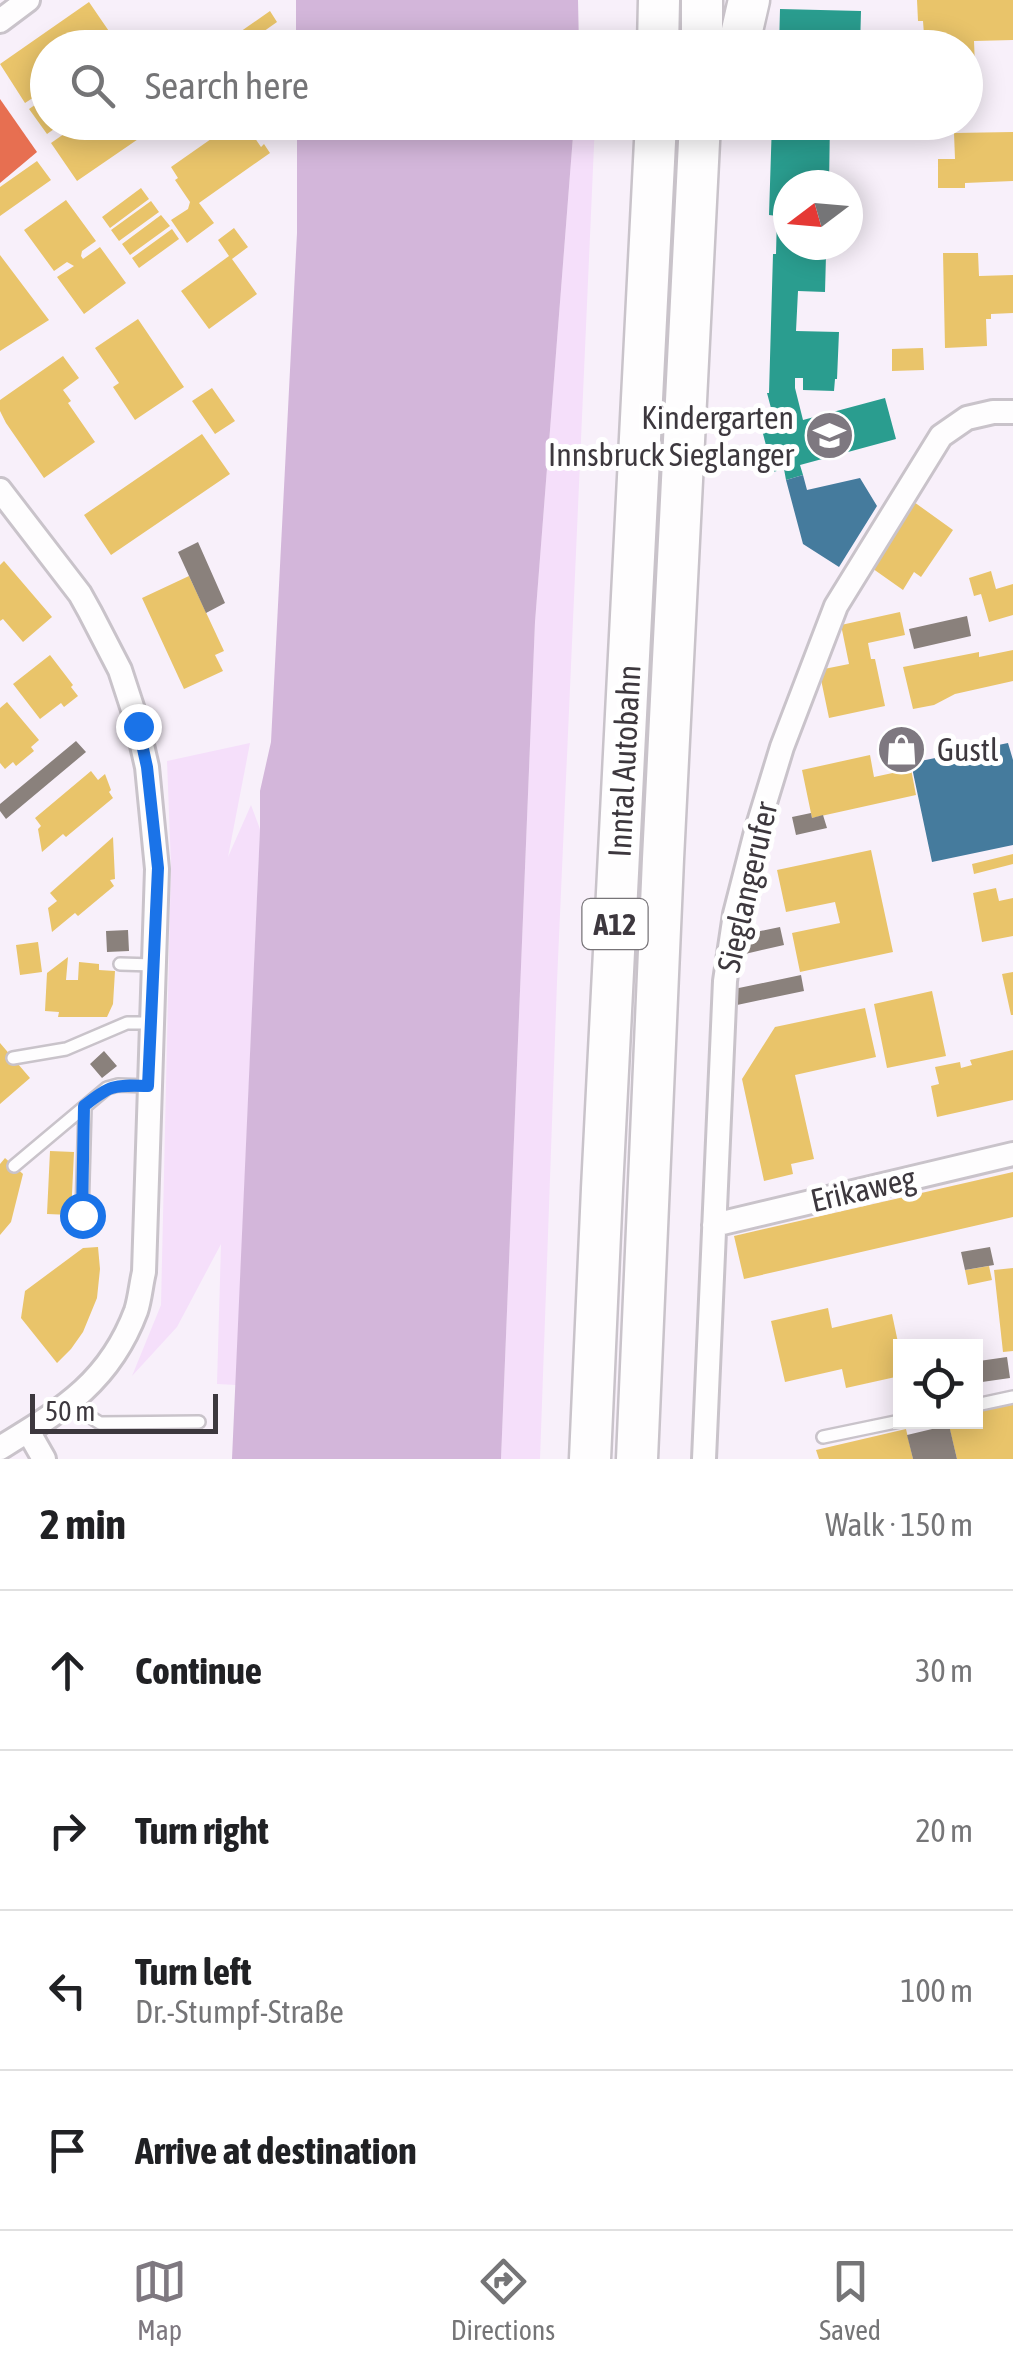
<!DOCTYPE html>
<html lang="en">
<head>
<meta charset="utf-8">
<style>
	:root { --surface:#fff; --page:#f6f6f6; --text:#202124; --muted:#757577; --line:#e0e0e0; --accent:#7e7880 }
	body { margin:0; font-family:"Asap Condensed",sans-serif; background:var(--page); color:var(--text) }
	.controls { position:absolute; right:30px; bottom:30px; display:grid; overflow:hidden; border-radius:0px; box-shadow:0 5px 25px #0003 }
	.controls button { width:90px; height:90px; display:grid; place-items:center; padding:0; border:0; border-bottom:2px solid var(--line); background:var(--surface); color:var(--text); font:50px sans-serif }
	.compass { position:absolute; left:773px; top:170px; width:90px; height:90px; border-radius:50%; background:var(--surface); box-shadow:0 5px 25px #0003; rotate:254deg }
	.scale { position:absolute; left:30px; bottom:25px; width:188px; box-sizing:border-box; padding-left:10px; border:5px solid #3d383e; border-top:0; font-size:28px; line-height:35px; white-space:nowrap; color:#3d383e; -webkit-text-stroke:8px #fff; paint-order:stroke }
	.stop { position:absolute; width:30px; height:30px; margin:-22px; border:8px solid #1a73e8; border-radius:50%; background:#fff }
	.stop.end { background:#1a73e8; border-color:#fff; box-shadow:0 2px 10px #0008 }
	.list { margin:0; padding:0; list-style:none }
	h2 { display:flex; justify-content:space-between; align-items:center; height:130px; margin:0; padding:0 40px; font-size:42px }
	h2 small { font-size:32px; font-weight:400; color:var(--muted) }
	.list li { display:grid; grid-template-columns:65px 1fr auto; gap:30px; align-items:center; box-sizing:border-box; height:160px; padding:0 40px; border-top:2px solid var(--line) }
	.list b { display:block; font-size:38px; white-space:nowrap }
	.list p { margin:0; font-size:32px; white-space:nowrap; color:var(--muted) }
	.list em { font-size:32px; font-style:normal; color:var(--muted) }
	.icon { flex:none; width:55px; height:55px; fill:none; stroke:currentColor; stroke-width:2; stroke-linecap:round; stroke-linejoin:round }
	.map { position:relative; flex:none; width:1013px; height:1459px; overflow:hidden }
	.search { position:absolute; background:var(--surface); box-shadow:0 5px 25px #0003; left:30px; right:30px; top:30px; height:110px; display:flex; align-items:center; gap:25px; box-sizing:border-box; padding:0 35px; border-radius:55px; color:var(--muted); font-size:38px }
	.sheet { height:770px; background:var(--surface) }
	nav { display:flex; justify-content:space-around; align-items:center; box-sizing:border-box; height:140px; border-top:2px solid var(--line); background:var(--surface); font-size:28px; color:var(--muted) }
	nav a { display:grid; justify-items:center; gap:5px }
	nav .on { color:var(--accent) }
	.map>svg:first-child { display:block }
	.green { fill:#f5dffa }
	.water { fill:#d3b6da }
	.homes { fill:#e9c46a }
	.shops { fill:#e76f51 }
	.schools { fill:#2a9d8f }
	.public { fill:#457b9d }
	.industry { fill:#8a817c }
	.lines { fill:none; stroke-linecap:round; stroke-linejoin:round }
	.service-casing { stroke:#c9c3ca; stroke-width:16 }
	.minor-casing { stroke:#c9c3ca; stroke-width:28 }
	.motorway-casing { stroke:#c9c3ca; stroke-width:45 }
	.service { stroke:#fefdfe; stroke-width:11 }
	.minor { stroke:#fefdfe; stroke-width:22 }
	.motorway { stroke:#fefdfe; stroke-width:40 }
	.route { stroke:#1a73e8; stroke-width:12 }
	.labels { text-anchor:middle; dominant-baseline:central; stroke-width:10; stroke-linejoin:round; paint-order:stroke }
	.shield { fill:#fff; stroke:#777478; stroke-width:2.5 }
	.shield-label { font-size:30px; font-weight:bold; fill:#3d383e }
	.poi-label { font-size:32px; fill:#3d383e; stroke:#fff; text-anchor:end }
	.street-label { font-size:32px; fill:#3d383e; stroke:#fff }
</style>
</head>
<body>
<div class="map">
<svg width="1013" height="1459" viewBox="0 0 1013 1459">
	<rect width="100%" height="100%" fill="#f8f0fa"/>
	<path class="green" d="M574 123H595L557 982 540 1459H501L535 622Z
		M250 743 228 857 251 805 260 829 236 1385 217 1384 221 1244 177 1327 132 1376 161 1305 171 865 167 761Z"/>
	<path class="water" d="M296 0H578L579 47H296Z
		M297 123H574L535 622 501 1459H232L260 829V791L271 742 297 233Z"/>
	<path class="homes" d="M917 0H1013V40L974 41 975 67H966V48H925L923 21H918Z
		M89 2 115 40 105 48H48V88L25 103 0 64Z
		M270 11 277 22 240 48H217Z
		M48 96V122H64L47 134 29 109Z
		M81 122H163L77 181 51 143Z
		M223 122H244L261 147 264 144 270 153 199 203 214 223 187 243 171 220 188 209 190 202 175 180 178 178 171 167 211 139 207 134Z
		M1013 132V181L965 183V188H938V159H955L954 133Z
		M37 161 51 180 0 216V187Z
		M141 188 149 199 110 228 102 217Z
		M66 200 96 241 82 251 81 256 83 259 100 247 126 283 84 314 57 277 74 266 67 262 54 271 24 230Z
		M151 201 159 212 119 241 111 230Z
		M161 215 170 226 130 255 122 244Z
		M234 228 248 247 232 259 257 294 209 329 181 291 229 256 218 240Z
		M172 229 179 239 139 268 132 258Z
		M943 253H978L979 276 1013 275V313L991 314V319H986L987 346 945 348Z
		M0 255 49 320 0 351Z
		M138 319 184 387 135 420 113 387 119 383 95 348Z
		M923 348 924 370 892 371V349Z
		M63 356 79 378 63 390 71 401 68 403 95 442 44 478 6 423 0 411V400Z
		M212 388 235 421 215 434 192 401Z
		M202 434 230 474 111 555 84 515Z
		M914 502 953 530 921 577 914 572 903 590 869 566Z
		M4 561 52 617 23 642 3 619 0 621V565Z
		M991 571 996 589 1013 584V615L989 622 981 594 974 596 969 578Z
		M189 576 224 651 215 655 223 671 184 689 142 598Z
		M900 612 905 635 868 643 871 659H875L885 706 829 718 819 670 849 664 841 625Z
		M1013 650V681L955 694 934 705 913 709 903 667 979 652V657Z
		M50 655 73 685 71 687 78 696 64 707 61 703 40 719 13 684Z
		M7 702 39 740 31 747 34 751 16 766 13 762 5 769 0 763V708Z
		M870 755 874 777 911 769 916 795 812 818 802 770Z
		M91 771 98 780 105 774 111 790 109 792 113 798 66 837 63 834 42 852 38 829 41 826 35 818Z
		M113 837 115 879 110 880 114 886 78 916 75 913 52 932 48 908 57 901 50 893Z
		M871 850 893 952 800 972 792 933 840 923 835 902 786 912 777 870Z
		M1013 854V864L974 874 972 864Z
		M996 888 999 901 1013 898V936L982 942 973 893Z
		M38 942 42 972 20 975 16 945Z
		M68 957 66 980H78L79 962 99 964V970L115 971 113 1004 107 1017H58L59 1012 45 1011 47 973Z
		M1013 972V1015H1011L1002 974Z
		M932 991 946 1056 887 1068 874 1004Z
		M865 1008 876 1057 795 1075 814 1159 791 1164 793 1174 764 1181 742 1079 775 1027Z
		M0 1043 30 1078 0 1104Z
		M1013 1050V1100L937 1117 931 1086 939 1084 935 1067 960 1062 961 1068 972 1065 970 1060Z
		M50 1151 74 1152 71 1215 47 1214Z
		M5 1158 23 1174 11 1222 0 1235V1164Z
		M1013 1172V1217L744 1279 734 1236Z
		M98 1247 100 1269 97 1298 83 1332 71 1349 57 1363 21 1318 25 1291 83 1248Z
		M989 1266 992 1280 968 1285 965 1270Z
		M1013 1268V1351L1003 1352 994 1270Z
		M828 1308 832 1328 892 1314 900 1352V1376L846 1388 842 1369 785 1382 771 1321Z
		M1013 1399V1459H957L948 1422H976V1408Z
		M906 1429 913 1459H819L816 1450Z"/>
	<path class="shops" d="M0 99 37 152 0 183Z"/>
	<path class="schools" d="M780 9 861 11 860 48H779Z
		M772 122H830L829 185H788V245H799V254L826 255 825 292 798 291 796 331 839 332 837 379H835L834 391 803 390V378H795V388L803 420 885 398 896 439 800 465 803 475 786 480 784 469 773 472 762 430 776 427 767 393H769L773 254H776L777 216 769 215Z"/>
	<path class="public" d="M803 475 807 490 860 478 877 506 839 567 803 544 786 480Z
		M1008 743 1013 760V845L932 862 911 763Z"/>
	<path class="industry" d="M198 542 225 603 206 613 178 552Z
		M967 616 971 636 914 649 909 629Z
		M76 741 86 752 6 819 0 811V804Z
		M811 813 812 818 823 815 827 828 796 835 792 817Z
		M780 927 784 945 745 954 741 935Z
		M128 930 129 951 107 952 106 931Z
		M801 975 804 991 737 1005 734 989Z
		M104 1051 117 1066 102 1078 90 1064Z
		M990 1247 994 1265 965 1270 961 1252Z
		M1007 1357 1010 1378 982 1382 979 1361Z
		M949 1425 957 1459H913L907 1435Z"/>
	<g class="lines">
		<defs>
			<path id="service" d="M120 964 153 965
				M13 1058 66 1049 127 1023H151
				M14 1166 107 1088 118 1085 148 1086
				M82 1215 85 1107
				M69 1404 100 1423 199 1422
				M976 1405 1013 1397
				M823 1437 900 1421"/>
			<path id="minor" d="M0 21 28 0
				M0 490 80 594 90 612 120 670 136 719 147 767 157 869 144 1272C141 1284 140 1299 136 1311 109 1383 62 1410 0 1448
				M714 1225 1013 1154
				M28 1431 44 1459
				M704 1459 725 981 735 914 756 832 782 747 836 606 941 436 967 418 993 412H1013"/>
			<path id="motorway" d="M658 48 659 0
				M702 48V0
				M738 48 749 0
				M590 1459 602 1189 656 122
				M637 1459 663 859 700 122"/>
		</defs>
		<use href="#service" class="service-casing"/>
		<use href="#minor" class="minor-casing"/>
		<use href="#motorway" class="motorway-casing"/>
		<use href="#service" class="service"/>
		<use href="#minor" class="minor"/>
		<use href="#motorway" class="motorway"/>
	</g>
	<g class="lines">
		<path class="route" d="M82 1215 84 1106C111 1084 114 1085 148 1086L158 868 147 767 138 726"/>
	</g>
	<defs>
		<symbol id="school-disc" viewBox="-11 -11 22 22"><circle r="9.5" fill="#7e7880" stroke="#fff"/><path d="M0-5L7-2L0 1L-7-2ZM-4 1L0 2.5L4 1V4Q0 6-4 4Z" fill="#fff"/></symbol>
		<symbol id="shop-disc" viewBox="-11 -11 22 22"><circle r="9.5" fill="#7e7880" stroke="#fff"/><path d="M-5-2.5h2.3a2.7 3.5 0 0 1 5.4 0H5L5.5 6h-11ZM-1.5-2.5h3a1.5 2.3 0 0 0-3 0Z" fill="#fff"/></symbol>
	</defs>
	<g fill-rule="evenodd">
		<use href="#school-disc" x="802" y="408" width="55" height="55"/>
		<use href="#shop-disc" x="874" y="722" width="55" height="55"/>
	</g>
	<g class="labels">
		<rect class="shield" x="582.5" y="899" width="65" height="50" rx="8"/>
		<g class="shield-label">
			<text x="615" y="924">A12</text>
		</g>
		<g class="poi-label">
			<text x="794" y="417">Kindergarten<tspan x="794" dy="37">Innsbruck Sieglanger</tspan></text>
			<text x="937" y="749" text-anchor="start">Gustl</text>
		</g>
		<g class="street-label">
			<text transform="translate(624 761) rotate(-87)">Inntal Autobahn</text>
			<text transform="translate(747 887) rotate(-77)">Sieglangerufer</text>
			<text transform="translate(863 1189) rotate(-13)">Erikaweg</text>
		</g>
	</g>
</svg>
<div class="controls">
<button><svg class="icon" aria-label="locate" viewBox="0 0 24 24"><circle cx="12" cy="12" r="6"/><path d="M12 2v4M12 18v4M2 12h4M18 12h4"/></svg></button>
</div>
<svg class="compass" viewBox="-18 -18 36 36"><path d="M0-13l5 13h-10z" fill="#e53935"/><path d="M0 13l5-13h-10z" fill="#757577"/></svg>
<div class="scale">50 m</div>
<div class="stop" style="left:82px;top:1215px"></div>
<div class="stop end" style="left:138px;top:726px"></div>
<div class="search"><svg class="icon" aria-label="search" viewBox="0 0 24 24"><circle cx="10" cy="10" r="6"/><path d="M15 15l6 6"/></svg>Search here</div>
</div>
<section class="sheet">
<h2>2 min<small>Walk · 150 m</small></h2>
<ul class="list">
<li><svg class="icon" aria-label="ahead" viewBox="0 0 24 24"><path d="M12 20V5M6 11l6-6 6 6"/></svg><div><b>Continue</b></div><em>30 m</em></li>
<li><svg class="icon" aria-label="right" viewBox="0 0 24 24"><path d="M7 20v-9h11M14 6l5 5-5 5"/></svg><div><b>Turn right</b></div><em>20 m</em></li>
<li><svg class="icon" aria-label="left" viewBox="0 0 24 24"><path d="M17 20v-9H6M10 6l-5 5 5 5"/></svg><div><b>Turn left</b><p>Dr.-Stumpf-Straße</p></div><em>100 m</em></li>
<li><svg class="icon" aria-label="arrive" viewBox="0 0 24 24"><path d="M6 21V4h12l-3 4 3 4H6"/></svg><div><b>Arrive at destination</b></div></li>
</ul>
</section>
<nav>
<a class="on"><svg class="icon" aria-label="map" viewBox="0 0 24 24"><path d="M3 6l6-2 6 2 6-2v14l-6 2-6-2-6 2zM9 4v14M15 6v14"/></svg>Map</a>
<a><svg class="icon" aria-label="directions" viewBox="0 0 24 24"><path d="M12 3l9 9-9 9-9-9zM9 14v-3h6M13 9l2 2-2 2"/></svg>Directions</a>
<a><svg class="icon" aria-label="saved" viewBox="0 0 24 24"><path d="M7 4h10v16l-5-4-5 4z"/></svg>Saved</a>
</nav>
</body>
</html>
